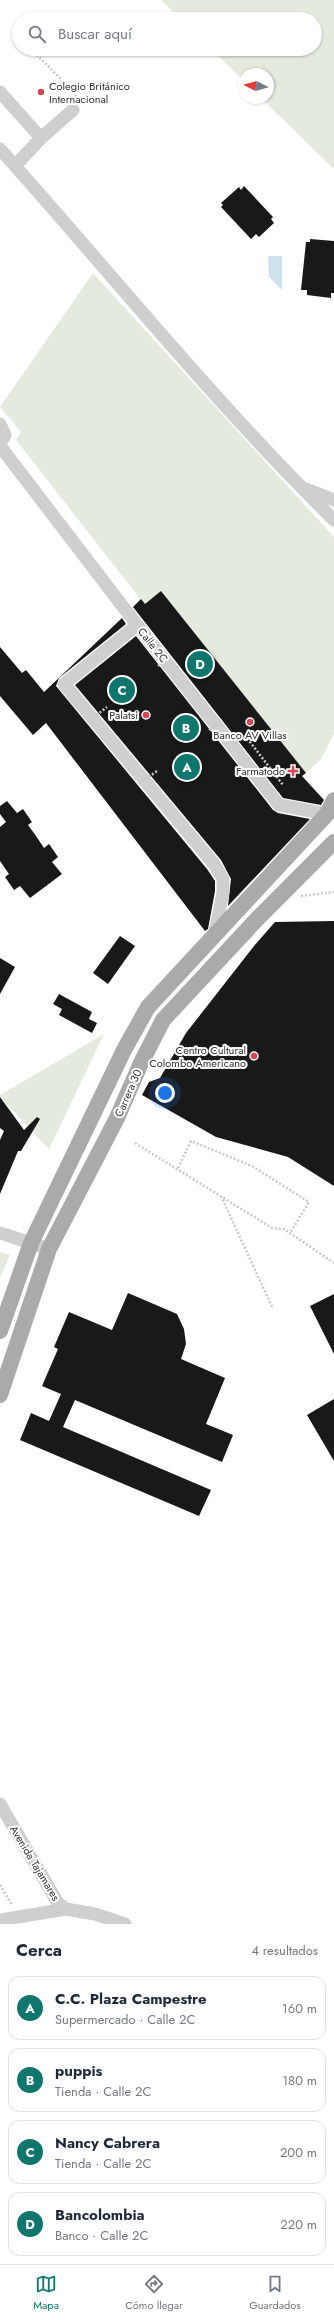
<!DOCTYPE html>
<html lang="es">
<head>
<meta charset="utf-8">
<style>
	:root { --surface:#fff; --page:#f6f6f7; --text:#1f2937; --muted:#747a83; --line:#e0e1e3; --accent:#0f766e }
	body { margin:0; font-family:Jost,sans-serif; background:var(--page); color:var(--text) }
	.compass { position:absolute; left:238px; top:68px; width:36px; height:36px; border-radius:50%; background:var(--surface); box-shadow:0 1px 3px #0004; rotate:276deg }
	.you { position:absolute; left:165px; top:1093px; width:14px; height:14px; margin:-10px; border:3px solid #fff; border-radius:50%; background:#1a73e8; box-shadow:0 0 0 6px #1a73e833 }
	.badge { display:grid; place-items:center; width:26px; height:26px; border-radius:50%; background:var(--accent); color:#fff; font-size:13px; font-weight:700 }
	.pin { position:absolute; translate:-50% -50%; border:2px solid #fff; box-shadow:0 1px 4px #0006 }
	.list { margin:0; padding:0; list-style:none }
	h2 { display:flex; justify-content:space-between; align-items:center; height:52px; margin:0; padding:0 16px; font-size:17px }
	h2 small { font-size:13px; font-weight:400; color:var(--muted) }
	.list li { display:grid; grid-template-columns:26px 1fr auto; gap:12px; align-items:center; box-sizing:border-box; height:64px; margin:0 8px 8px; padding:0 8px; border:1px solid var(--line); border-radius:12px }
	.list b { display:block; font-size:15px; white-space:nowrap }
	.list p { margin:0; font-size:13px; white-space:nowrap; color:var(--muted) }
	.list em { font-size:13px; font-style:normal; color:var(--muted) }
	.icon { flex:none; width:22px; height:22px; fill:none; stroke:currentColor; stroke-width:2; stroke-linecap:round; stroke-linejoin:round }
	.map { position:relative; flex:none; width:334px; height:1924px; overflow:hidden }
	.search { position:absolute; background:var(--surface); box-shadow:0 1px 3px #0004; left:12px; right:12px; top:12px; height:44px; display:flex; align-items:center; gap:10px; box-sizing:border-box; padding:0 14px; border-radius:22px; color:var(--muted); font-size:15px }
	.sheet { height:340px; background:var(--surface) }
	nav { display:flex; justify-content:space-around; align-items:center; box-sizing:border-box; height:56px; border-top:1px solid var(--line); background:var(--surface); font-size:11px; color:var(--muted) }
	nav a { display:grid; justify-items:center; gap:2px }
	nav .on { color:var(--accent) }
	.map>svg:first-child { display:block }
	.green { fill:#e5eade }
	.water { fill:#cfe1eb }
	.building { fill:#191919 }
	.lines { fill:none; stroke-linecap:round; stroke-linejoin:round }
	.path { stroke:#c9c9c9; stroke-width:2.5; stroke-dasharray:2 2; stroke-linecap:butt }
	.minor { stroke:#cfcfcf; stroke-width:13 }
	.major { stroke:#aaa; stroke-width:16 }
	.path-bridge { stroke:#c9c9c9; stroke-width:2.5; stroke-dasharray:2 2; stroke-linecap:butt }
	.poi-dot { fill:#d94454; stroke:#fff; stroke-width:1.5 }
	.labels { text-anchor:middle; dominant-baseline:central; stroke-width:4; stroke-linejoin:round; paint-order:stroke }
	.poi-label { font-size:11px; fill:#323232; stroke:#fff; text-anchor:end }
	.street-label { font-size:11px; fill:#323232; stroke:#fff }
</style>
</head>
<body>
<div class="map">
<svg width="334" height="1924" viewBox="0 0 334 1924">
	<rect width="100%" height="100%" fill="#fff"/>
	<path class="green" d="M161 0H334V169L261 98H268V74H244V81L211 49H315V19H180Z
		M93 273 334 537V734L321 759 306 773 145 605 16 440 21 432 0 407Z
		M104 1034 49 1149 0 1097V1095Z
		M0 1252 10 1255 0 1278Z"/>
	<path class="water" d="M268 256H282V290L269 277Z"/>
	<path class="building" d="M244 186 273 217 271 219 274 223 259 237 256 234 251 239 221 207 223 205 221 203 239 187 241 190Z
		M310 239 334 241V293H331V298L307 295V290H301L306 242H310Z
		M161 591 306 773 302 776 324 800 321 805 283 798 133 607 141 599 145 604Z
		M122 618 126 624 59 678 56 686 207 869 215 881V891L208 929 205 931 46 723 33 735 0 696V647L22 673 26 670 44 692Z
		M136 636 273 810 278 813 310 819 228 906 231 879 221 860 75 685Z
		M7 801 17 813 23 809 32 822 28 825 36 836 44 848 49 844 58 857 52 862 62 874 30 898 20 886 14 890 5 877 9 874 0 861V827L6 822 0 814V806Z
		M334 921V1186L288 1157 216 1137 142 1095 149 1082 160 1078 186 1033 254 946 275 922Z
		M120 936 135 946 108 984 93 973Z
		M0 958 15 967 0 994Z
		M59 994 92 1012 89 1019 97 1023 92 1033 59 1015 62 1009 53 1004Z
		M0 1097 24 1130 37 1117 40 1119 21 1151H18L0 1194V1140L4 1131 0 1128Z
		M128 1293 177 1314 184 1329 186 1344 181 1359 225 1378 206 1424 233 1435 222 1462 75 1400 63 1427 211 1490 199 1516 20 1440 31 1413 49 1421 61 1394 42 1386 58 1349 54 1347 69 1312 112 1330Z
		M334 1294V1354L310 1306Z
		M334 1399V1461L307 1415Z"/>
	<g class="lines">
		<path class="path" d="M31 49 74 92 77 98
			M244 740 247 738 283 785
			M301 896 334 892
			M135 1143 272 1228 284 1229 334 1263
			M178 1168 191 1141 252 1166 309 1202 290 1233
			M221 1196 273 1309
			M0 1885 12 1905"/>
		<path class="minor" d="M0 92 41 138 15 166
			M41 138 73 110
			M0 149C111 273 215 403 334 520
			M0 424 5 435 0 444
			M0 446 137 625 279 805 327 814
			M306 489 334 500
			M137 625 64 684 214 864 223 879V892L215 933
			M0 1233 49 1249
			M0 1804 58 1903 66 1909 95 1914 125 1924
			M0 1920 66 1909"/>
		<path class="major" d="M0 1331 31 1243 124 1050 148 1007 327 814 334 800
			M0 1395 49 1249 117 1118 141 1063 163 1020 259 917 334 842"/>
		<path class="path-bridge" d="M158 666 171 656
			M90 720 107 707
			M209 730 222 720
			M139 784 157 771"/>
	</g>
	<g class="poi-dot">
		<circle cx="41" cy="92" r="4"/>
		<circle cx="146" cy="715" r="4"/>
		<circle cx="250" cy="722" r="4"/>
		<path d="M291 765h4v4h4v4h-4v4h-4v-4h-4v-4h4z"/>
		<circle cx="254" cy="1056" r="4"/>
	</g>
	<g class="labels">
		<g class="poi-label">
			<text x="49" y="86" text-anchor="start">Colegio Británico<tspan x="49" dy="13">Internacional</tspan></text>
			<text x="138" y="715">Palatsi</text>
			<text x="250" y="735" text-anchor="middle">Banco AV Villas</text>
			<text x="285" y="771">Farmatodo</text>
			<text x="246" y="1050">Centro Cultural<tspan x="246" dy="13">Colombo Americano</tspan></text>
		</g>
		<g class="street-label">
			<text transform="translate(153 645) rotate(52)">Calle 2C</text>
			<text transform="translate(128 1093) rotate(-66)">Carrera 30</text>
			<text transform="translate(35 1863) rotate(59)">Avenida Tajamares</text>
		</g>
	</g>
</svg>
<svg class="compass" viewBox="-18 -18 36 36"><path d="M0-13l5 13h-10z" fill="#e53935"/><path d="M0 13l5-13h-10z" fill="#747a83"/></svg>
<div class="you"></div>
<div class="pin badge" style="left:187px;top:767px">A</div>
<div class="pin badge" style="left:186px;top:728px">B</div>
<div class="pin badge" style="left:122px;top:690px">C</div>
<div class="pin badge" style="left:200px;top:664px">D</div>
<div class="search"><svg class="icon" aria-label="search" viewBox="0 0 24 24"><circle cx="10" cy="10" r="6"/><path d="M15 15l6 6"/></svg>Buscar aquí</div>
</div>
<section class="sheet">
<h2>Cerca<small>4 resultados</small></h2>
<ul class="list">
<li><span class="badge">A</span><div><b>C.C. Plaza Campestre</b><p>Supermercado · Calle 2C</p></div><em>160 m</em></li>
<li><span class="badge">B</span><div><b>puppis</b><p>Tienda · Calle 2C</p></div><em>180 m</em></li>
<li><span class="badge">C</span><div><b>Nancy Cabrera</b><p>Tienda · Calle 2C</p></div><em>200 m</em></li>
<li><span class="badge">D</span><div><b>Bancolombia</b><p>Banco · Calle 2C</p></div><em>220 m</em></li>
</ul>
</section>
<nav>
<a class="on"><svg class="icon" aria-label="map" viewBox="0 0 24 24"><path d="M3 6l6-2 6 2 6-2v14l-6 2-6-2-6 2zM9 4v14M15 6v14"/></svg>Mapa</a>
<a><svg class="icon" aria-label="directions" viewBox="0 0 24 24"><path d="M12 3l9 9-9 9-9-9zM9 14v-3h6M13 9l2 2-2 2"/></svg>Cómo llegar</a>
<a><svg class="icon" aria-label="saved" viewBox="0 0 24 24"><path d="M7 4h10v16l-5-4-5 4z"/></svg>Guardados</a>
</nav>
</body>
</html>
